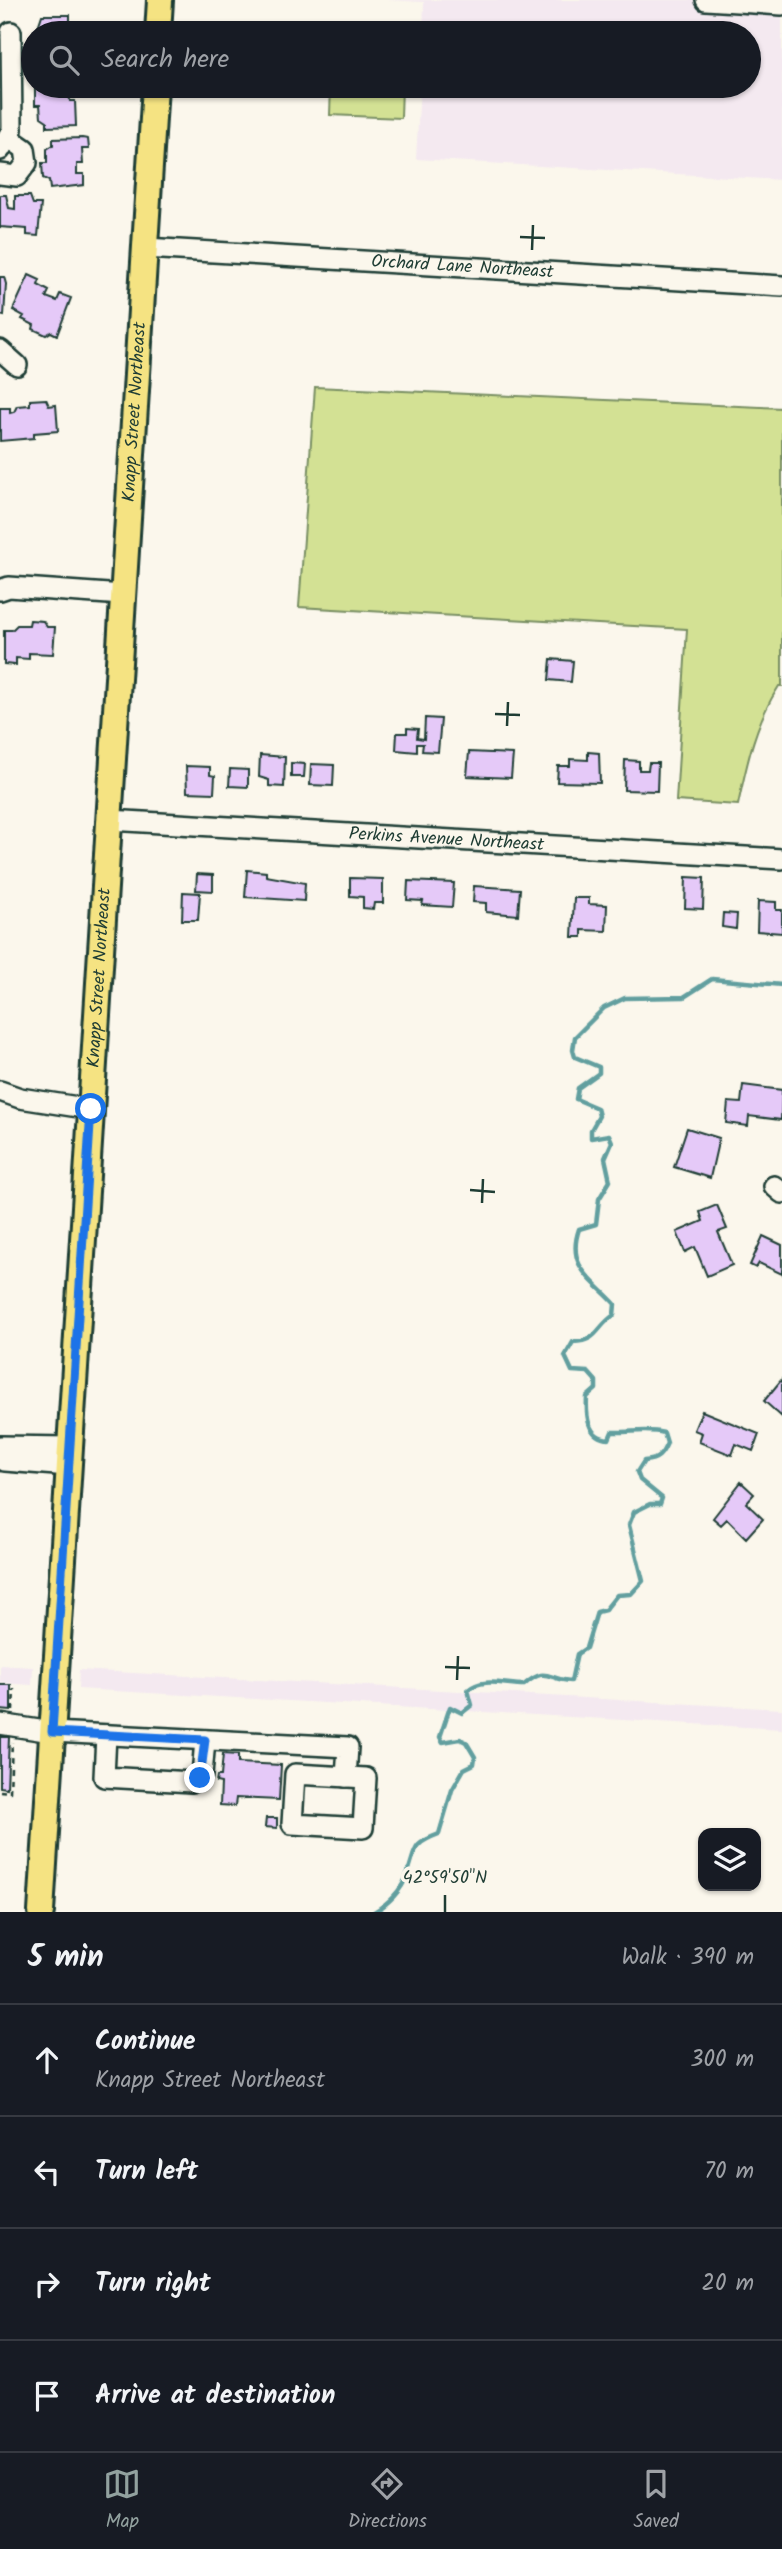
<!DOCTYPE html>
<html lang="en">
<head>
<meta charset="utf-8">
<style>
	:root { --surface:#171b24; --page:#20242c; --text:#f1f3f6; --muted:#9ea1a6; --line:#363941; --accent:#92a19f }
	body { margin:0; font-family:Kalam,sans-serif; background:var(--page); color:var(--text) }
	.controls { position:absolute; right:21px; bottom:21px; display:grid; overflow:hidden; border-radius:14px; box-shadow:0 2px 5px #0004 }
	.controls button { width:63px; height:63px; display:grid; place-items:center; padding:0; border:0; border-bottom:2px solid var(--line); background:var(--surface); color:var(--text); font:35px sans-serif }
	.stop { position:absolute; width:21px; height:21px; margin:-16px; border:5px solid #1a73e8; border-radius:50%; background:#fff }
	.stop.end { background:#1a73e8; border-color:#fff; box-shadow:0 2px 7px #0008 }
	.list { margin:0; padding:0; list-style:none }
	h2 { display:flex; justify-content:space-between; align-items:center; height:91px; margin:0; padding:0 28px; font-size:30px }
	h2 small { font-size:23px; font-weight:400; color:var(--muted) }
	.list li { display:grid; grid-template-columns:46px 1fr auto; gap:21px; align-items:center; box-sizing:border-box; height:112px; padding:0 28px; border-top:2px solid var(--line) }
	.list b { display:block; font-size:26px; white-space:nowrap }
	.list p { margin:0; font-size:23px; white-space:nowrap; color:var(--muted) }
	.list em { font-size:23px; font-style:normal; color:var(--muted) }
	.icon { flex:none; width:38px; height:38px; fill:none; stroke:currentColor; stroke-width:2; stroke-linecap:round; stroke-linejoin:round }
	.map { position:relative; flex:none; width:782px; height:1912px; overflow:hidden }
	.search { position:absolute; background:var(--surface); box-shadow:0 2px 5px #0004; left:21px; right:21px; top:21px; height:77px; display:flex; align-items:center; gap:18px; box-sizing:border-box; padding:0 24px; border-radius:38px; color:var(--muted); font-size:26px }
	.sheet { height:539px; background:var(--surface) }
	nav { display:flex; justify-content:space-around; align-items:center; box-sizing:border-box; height:98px; border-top:2px solid var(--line); background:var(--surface); font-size:19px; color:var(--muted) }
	nav a { display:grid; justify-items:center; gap:4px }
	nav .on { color:var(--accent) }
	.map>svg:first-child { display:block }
	.built { fill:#f4e9f0 }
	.green { fill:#d3e194; stroke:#798f64; stroke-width:2 }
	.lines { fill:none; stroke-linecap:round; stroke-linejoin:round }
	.stream { stroke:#629f9f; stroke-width:4.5 }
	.building { fill:#e5c9f8; stroke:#1f3d34; stroke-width:2 }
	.minor-casing { stroke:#1f3d34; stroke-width:24 }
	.major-casing { stroke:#1f3d34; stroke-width:30 }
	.path { stroke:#1f3d34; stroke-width:2.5; stroke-dasharray:5 5; stroke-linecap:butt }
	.minor { stroke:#fbf7ec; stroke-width:19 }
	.major { stroke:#f5e382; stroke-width:24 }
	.route { stroke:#1a73e8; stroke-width:9 }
	.ticks { fill:none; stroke:#1f3d34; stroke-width:2.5 }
	.labels { text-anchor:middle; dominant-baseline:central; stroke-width:7; stroke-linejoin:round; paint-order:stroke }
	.street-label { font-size:18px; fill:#1f3d34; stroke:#fbf7ec }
	.ticks-label { font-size:18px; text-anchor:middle; fill:#1f3d34; stroke:#fbf7ec; stroke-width:7; stroke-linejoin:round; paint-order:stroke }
</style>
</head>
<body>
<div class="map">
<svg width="782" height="1912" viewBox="0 0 782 1912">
	<rect width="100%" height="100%" fill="#fbf7ec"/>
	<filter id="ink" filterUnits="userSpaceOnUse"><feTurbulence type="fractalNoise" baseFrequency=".0143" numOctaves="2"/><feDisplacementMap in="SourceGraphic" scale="14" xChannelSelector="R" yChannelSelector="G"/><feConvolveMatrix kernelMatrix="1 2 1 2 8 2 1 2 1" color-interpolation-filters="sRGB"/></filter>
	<g filter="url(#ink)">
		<path class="built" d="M386 0H782V180L416 159 420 86H749V33H423L424 2Z
			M0 1665 33 1667 32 1685 0 1683Z
			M79 1670 782 1709V1729L78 1689Z"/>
		<path class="green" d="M331 86H402L401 118 330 115Z
			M315 387 782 408V686H779C755 723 747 763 738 805L676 801 687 629 299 607Z"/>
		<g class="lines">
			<path class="stream" d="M374 1912C388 1904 402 1890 407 1875 417 1849 410 1845 439 1834L452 1790 464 1769 474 1764 475 1757 466 1742 460 1739 443 1742 440 1737 450 1707 462 1713 472 1705 468 1690C482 1677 505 1685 524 1685 547 1665 547 1680 571 1681L577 1654 586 1648 597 1612 605 1610 617 1595 631 1594 643 1581 629 1525 634 1512 650 1504H660L662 1498 640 1480 637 1472 644 1461C658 1460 662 1455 667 1443L664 1433C647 1428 630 1433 612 1432L609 1439C587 1438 586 1415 587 1397L596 1389V1381L588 1372 572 1371 565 1356 573 1342C599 1341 595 1328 614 1315L615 1304C592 1279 566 1267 579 1229L596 1224 599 1199 610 1181 605 1158 612 1142 609 1135 591 1138V1130L599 1116 597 1108 576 1099 578 1088 599 1073V1067L575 1057 573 1050 575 1037 604 1008 625 998 684 997 712 979 782 985"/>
		</g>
		<path class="building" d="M42 15H70V23H78V33H36Z
			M38 86H76L69 88 70 101H75L76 126 47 127V121L41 117 40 105H35V88Z
			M82 138 88 139 89 149H82L83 164H77V174H84V185L50 189 49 181 43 178 42 163H47V149L53 145V139Z
			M0 195H6L9 208 15 209V196H30L33 204H41L38 236 27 235V229L0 227Z
			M29 275 40 280 38 285 49 291 46 297 57 301 60 294 71 298 57 335 51 332 46 335 33 329 34 325 22 319 24 316 13 310Z
			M0 277H4L6 284 4 316 0 315Z
			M46 399 49 406 56 405 58 431 34 433V438L0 441V408H10V413L14 412 17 406 30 405V400Z
			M30 620 43 621 47 627H55L53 654 29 653V659L16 658V665L4 664V630H12L17 625H29Z
			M551 659 573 661 571 682 549 680Z
			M425 718 441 719 438 752 422 751 423 744H417V752L396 750 397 733H407V728L418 729 417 738 424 739Z
			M469 752 513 754 511 778 467 776Z
			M588 752 599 753 600 783 557 782 558 766H570V759L588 760Z
			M260 755 285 757 284 787 269 786V780L259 777Z
			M625 760 639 761V770H648L649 763H658L657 791 624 790Z
			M291 763 305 764 304 777H291Z
			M311 764 334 765 333 786 310 785Z
			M186 766 210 767V775L215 776 214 793 187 792Z
			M230 769 248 770V787L229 786Z
			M247 870 266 872V876L305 883 304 901 245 897Z
			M197 874 213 875V891L196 890Z
			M686 877 704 878 703 909 685 908Z
			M350 878 383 879V903H374L373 909 363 908V897L350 896Z
			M408 881 454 883 452 907 422 905 423 901 407 900Z
			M474 886 520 889 518 915 486 912V903L473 902Z
			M183 892 200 893 198 920H182Z
			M574 898H589V904L607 905 606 931 582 930V937H572Z
			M758 901 776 902V910H782V933L757 931Z
			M723 913 737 914 736 929 722 927Z
			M743 1085 782 1090 781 1120 749 1116 748 1126 726 1123 728 1102 741 1103Z
			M687 1128 719 1138 710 1178 674 1167Z
			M717 1205 727 1229 718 1232 732 1265 707 1276 695 1247 685 1252 677 1232 703 1221 700 1212Z
			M763 1236 782 1245V1274L759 1263 756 1268 750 1265Z
			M782 1379V1417L764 1401Z
			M702 1411 759 1434 753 1451 736 1444 732 1455 699 1442 702 1433 694 1430Z
			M741 1482 754 1494 746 1503 763 1519 746 1538 727 1519 721 1525 713 1518Z
			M0 1685H11V1711L0 1710Z
			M0 1737H9L7 1788 0 1787Z
			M223 1754 238 1755V1763L281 1765 279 1800 236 1798 235 1806 220 1805 221 1783 216 1782 217 1776H221Z
			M266 1818H277V1828L265 1827Z"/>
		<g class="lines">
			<defs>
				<g id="minor">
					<path d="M706 0 782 5"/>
					<path d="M0 150 12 130 11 32"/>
					<path d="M0 174 17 176 27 163 25 149 9 138"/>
					<path id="s1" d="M145 248 782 286"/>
					<path d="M0 350 17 365"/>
					<path d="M0 590 9 587 123 595"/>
					<path id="s2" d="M109 820 782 859"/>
					<path d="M0 1091 20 1098 91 1109"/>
					<path d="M774 1186 782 1193"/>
					<path d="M0 1446 70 1447"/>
					<path d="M0 1458 5 1461 69 1466"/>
					<path d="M0 1724 52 1732 348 1747 346 1777"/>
					<path d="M106 1735 104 1777 192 1782 202 1775 205 1740"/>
					<path d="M295 1774 366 1778 363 1828 292 1824Z"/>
				</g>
				<g id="major">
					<path d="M158 33 160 0"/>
					<path id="s3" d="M41 1912 155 86"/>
				</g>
			</defs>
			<use href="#minor" class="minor-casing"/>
			<use href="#major" class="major-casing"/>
			<path class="path" d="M13 1711 14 1689
				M0 1791 10 1792 12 1742"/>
			<use href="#minor" class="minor"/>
			<use href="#major" class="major"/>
		</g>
	</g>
	<g class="lines" filter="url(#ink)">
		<path class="route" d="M91 1109 52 1732 205 1740 200 1778"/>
	</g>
	<path class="ticks" d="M520 237 545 238M532 250 533 225M495 714 520 715M507 726 508 702M470 1190 495 1192M482 1203 483 1179M445 1667 470 1668M457 1680 458 1656M445 1912V1895"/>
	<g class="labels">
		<g class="street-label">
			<text stroke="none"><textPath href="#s1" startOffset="318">Orchard Lane Northeast</textPath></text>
			<text stroke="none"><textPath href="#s3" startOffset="1503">Knapp Street Northeast</textPath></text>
			<text stroke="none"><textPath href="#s2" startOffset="338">Perkins Avenue Northeast</textPath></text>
			<text stroke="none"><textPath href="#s3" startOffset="936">Knapp Street Northeast</textPath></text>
		</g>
	</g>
	<g class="ticks-label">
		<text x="445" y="1883">42°59'50"N</text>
	</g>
</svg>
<div class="controls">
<button><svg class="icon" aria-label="layers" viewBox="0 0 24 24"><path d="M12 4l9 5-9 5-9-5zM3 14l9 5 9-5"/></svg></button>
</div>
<div class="stop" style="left:91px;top:1109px"></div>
<div class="stop end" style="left:200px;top:1778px"></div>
<div class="search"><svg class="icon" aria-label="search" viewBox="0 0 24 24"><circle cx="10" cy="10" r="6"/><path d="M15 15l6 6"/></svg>Search here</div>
</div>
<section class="sheet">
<h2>5 min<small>Walk · 390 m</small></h2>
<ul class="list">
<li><svg class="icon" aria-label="ahead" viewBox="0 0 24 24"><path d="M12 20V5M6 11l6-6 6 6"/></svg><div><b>Continue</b><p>Knapp Street Northeast</p></div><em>300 m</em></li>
<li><svg class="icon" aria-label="left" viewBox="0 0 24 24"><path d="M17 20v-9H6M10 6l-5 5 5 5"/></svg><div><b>Turn left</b></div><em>70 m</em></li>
<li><svg class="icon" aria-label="right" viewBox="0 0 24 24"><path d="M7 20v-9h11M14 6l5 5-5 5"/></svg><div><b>Turn right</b></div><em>20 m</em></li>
<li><svg class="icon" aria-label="arrive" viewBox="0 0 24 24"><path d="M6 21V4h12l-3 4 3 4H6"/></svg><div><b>Arrive at destination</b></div></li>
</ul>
</section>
<nav>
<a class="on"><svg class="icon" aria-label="map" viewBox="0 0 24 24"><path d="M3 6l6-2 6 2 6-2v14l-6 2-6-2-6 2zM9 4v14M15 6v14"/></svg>Map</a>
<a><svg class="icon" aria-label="directions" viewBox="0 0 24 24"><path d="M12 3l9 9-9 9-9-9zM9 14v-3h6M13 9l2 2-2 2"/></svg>Directions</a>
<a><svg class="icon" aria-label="saved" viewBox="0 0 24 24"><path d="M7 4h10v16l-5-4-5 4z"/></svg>Saved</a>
</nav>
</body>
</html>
